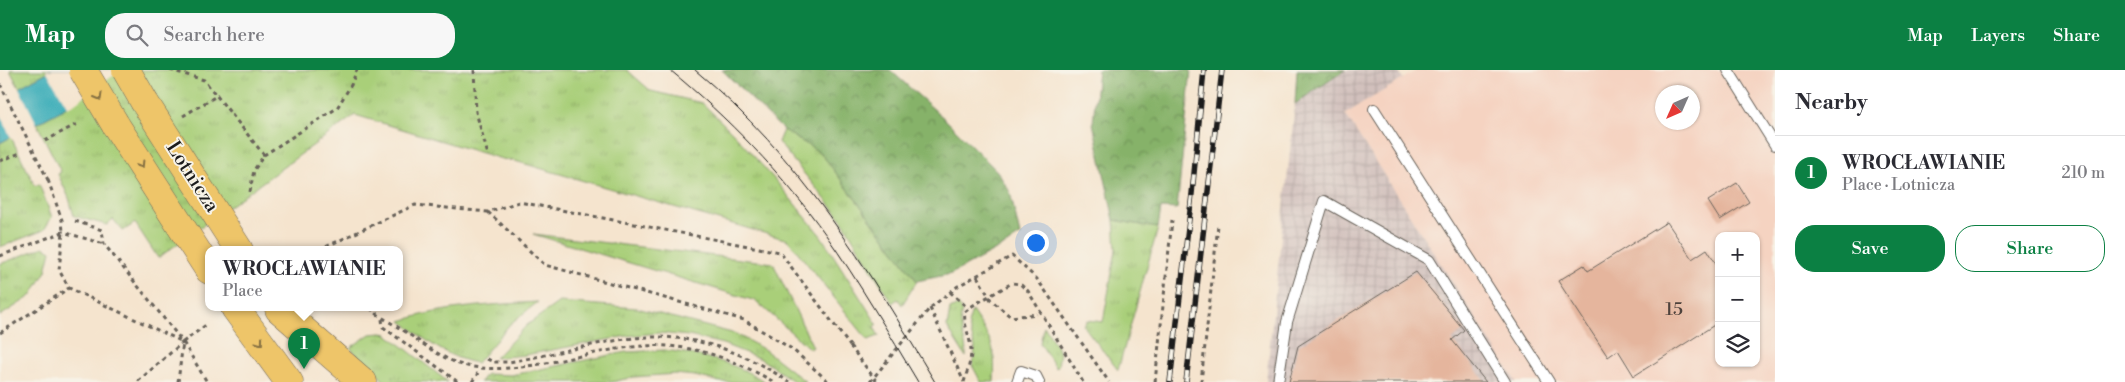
<!DOCTYPE html>
<html lang="en">
<head>
<meta charset="utf-8">
<style>
	:root { --surface:#fff; --page:#f7f7f7; --text:#2b2b33; --muted:#7c7c81; --line:#e1e1e2; --accent:#0b8043 }
	body { margin:0; font-family:"Libre Bodoni",serif; background:var(--page); color:var(--text) }
	.controls { position:absolute; right:15px; bottom:15px; display:grid; overflow:hidden; border-radius:10px; box-shadow:0 1px 4px #0004 }
	.controls button { width:45px; height:45px; display:grid; place-items:center; padding:0; border:0; border-bottom:1px solid var(--line); background:var(--surface); color:var(--text); font:25px sans-serif }
	.compass { position:absolute; left:1655px; top:15px; width:45px; height:45px; border-radius:50%; background:var(--surface); box-shadow:0 1px 4px #0004; rotate:225deg }
	.you { position:absolute; left:1035px; top:172px; width:18px; height:18px; margin:-12px; border:4px solid #fff; border-radius:50%; background:#1a73e8; box-shadow:0 0 0 8px #1a73e833 }
	.badge { display:grid; place-items:center; width:32px; height:32px; border-radius:50%; background:var(--accent); color:#fff; font-size:16px; font-weight:700 }
	.pin { position:absolute; translate:-50% -41px; filter:drop-shadow(0 1px 2px #0008) }
	.pin::after { content:''; position:absolute; top:26px; width:18px; height:15px; background:inherit; clip-path:polygon(0 0,100% 0,50% 100%) }
	.popup { position:absolute; left:205px; top:176px; width:198px; height:65px; box-sizing:border-box; display:grid; place-content:center; border-radius:10px; background:var(--surface); filter:drop-shadow(0 1px 4px #0005); font-size:16px; white-space:nowrap; color:var(--muted) }
	.popup b { font-size:19px; color:var(--text) }
	.popup::after { content:''; position:absolute; left:50%; top:100%; margin-left:-10px; border:10px solid transparent; border-top-color:var(--surface) }
	.list { margin:0; padding:0; list-style:none }
	h2 { display:flex; justify-content:space-between; align-items:center; height:65px; margin:0; padding:0 20px; font-size:21px }
	h2 small { font-size:16px; font-weight:400; color:var(--muted) }
	.list li { display:grid; grid-template-columns:32px 1fr auto; gap:15px; align-items:center; box-sizing:border-box; height:75px; padding:0 20px; border-top:1px solid var(--line) }
	.list b { display:block; font-size:19px; white-space:nowrap }
	.list p { margin:0; font-size:16px; white-space:nowrap; color:var(--muted) }
	.list em { font-size:16px; font-style:normal; color:var(--muted) }
	.actions { display:flex; gap:10px; padding:15px 20px }
	.actions a { flex:1; padding:11px 0; border:1px solid var(--accent); border-radius:20px; text-align:center; font-size:18px; color:var(--accent) }
	.actions .main { background:var(--accent); color:#fff }
	.icon { flex:none; width:28px; height:28px; fill:none; stroke:currentColor; stroke-width:2; stroke-linecap:round; stroke-linejoin:round }
	.map { position:relative; flex:none; width:1775px; height:312px; overflow:hidden }
	header { display:flex; align-items:center; gap:30px; box-sizing:border-box; height:70px; padding:0 25px; background:var(--accent); color:#fff }
	header strong { font-size:24px }
	nav { display:flex; gap:28px; margin-inline-start:auto; font-size:18px }
	.search { width:350px; height:45px; background:var(--page); display:flex; align-items:center; gap:12px; box-sizing:border-box; padding:0 18px; border-radius:20px; color:var(--muted); font-size:19px }
	main { display:flex }
	aside { flex:1; background:var(--surface) }
	.map>svg:first-child { display:block }
	.built { fill:#f5d3c1; fill-rule:evenodd }
	.industrial { fill:url(#industrial-grid) }
	.grass { fill:url(#grass-tufts); stroke:#62764a }
	.forest { fill:url(#forest-crowns); stroke:#516742 }
	.water { fill:#3eaeb9; stroke:#2d656a }
	.pier { fill:#f5e4ce }
	.building { fill:#e5b59d }
	.lines { fill:none; stroke-linecap:round; stroke-linejoin:round }
	.service-casing { stroke:#68625a; stroke-width:12 }
	.primary-casing { stroke:#68625a; stroke-width:29 }
	.path { stroke:#68625a; stroke-width:3; stroke-dasharray:4 4; stroke-linecap:butt }
	.service { stroke:#fff; stroke-width:10 }
	.primary { stroke:#eec569; stroke-width:28 }
	.tram { stroke:#1c1c1c; stroke-width:1 }
	.rail-casing { stroke:#1c1c1c; stroke-width:5.5 }
	.rail { stroke:#f7f3e8; stroke-width:4; stroke-dasharray:11; stroke-linecap:butt }
	.primary-bridge-casing { stroke:#68625a; stroke-width:29; stroke-linecap:butt }
	.path-bridge { stroke:#68625a; stroke-width:3; stroke-dasharray:4 4; stroke-linecap:butt }
	.primary-bridge { stroke:#eec569; stroke-width:28 }
	.oneway { stroke:#857042 }
	.labels { text-anchor:middle; dominant-baseline:central; stroke-width:4; stroke-linejoin:round; paint-order:stroke }
	.number-label { font-size:18px; fill:#4e423c }
	.street-label { font-size:20px; fill:#1c1c1c; stroke:#f7f3e8 }
</style>
</head>
<body>
<header>
<strong>Map</strong>
<div class="search"><svg class="icon" aria-label="search" viewBox="0 0 24 24"><circle cx="10" cy="10" r="6"/><path d="M15 15l6 6"/></svg>Search here</div>
<nav><a>Map</a><a>Layers</a><a>Share</a></nav>
</header>
<main>
<div class="map">
<svg width="1775" height="312" viewBox="0 0 1775 312">
	<defs>
		<pattern id="industrial-grid" width="8" height="8" patternUnits="userSpaceOnUse" patternTransform="scale(1.25)"><rect width="8" height="8" fill="#d1c0bc"/><path d="M0 4h8M4 0v8" fill="none" stroke="#b3a4a1"/></pattern>
		<pattern id="grass-tufts" width="24" height="20" patternUnits="userSpaceOnUse" patternTransform="scale(1.25)"><rect width="24" height="20" fill="#a9cf79"/><path d="M3 7l-1-3M5 7V3M7 7l1-3M15 17l-1-3M17 17v-4M19 17l1-3" fill="none" stroke="#91b168"/></pattern>
		<pattern id="forest-crowns" width="20" height="18" patternUnits="userSpaceOnUse" patternTransform="scale(1.25)"><rect width="20" height="18" fill="#86b269"/><path d="M2 6a3 3 0 1 1 6 0M12 15a3 3 0 1 1 6 0" fill="none" stroke="#6d9056"/></pattern>
	</defs>
	<rect width="100%" height="100%" fill="#f7f3e8"/>
	<filter id="ink" filterUnits="userSpaceOnUse"><feTurbulence type="fractalNoise" baseFrequency=".02" numOctaves="2"/><feDisplacementMap in="SourceGraphic" scale="10" xChannelSelector="R" yChannelSelector="G"/><feConvolveMatrix kernelMatrix="1 2 1 2 8 2 1 2 1" color-interpolation-filters="sRGB"/></filter>
	<filter id="wash" filterUnits="userSpaceOnUse"><feTurbulence type="fractalNoise" baseFrequency=".0096" numOctaves="4" result="noise"/><feDisplacementMap in="SourceGraphic" scale="20" xChannelSelector="R" yChannelSelector="G"/><feGaussianBlur stdDeviation="1.12" result="paint"/><feColorMatrix in="noise" values="0 0 0 0 0 0 0 0 0 0 0 0 0 0 0 0 0 1.4 0 .05"/><feComposite in="paint" operator="in"/></filter>
	<g filter="url(#wash)">
		<rect width="100%" height="100%" fill="#f5e4ce"/>
		<path class="built" d="M1417 0H1775V312H1516L1345 44ZM1662 22H1692V52H1662ZM1719 166H1756V293H1719Z"/>
		<path class="industrial" d="M1345 0H1397L1403 9 1345 44 1516 312H1266L1295 34Z"/>
		<path class="grass" d="M10 0H51L19 18Z
			M118 0H627L651 21 702 33 735 65 776 111 821 166 877 254 874 257 879 266 868 270 788 170 515 91 502 89 355 45 158 188 135 153 123 161 113 149 107 155 74 146 69 128 58 104 61 102 37 54 62 39Z
			M783 60 821 83 917 211 902 235 898 229 892 233 840 147 778 72Z
			M11 67 35 116 39 114 52 147 44 160 0 177V73Z
			M1114 150 1158 158 1118 300 1083 255 1087 250 1103 252 1116 180Z
			M533 164 773 193 813 277 810 279 756 231Z
			M44 177 51 181 46 201 31 226 0 246V194Z
			M538 232 510 254 477 293C447 288 424 269 401 251 445 236 493 235 538 232Z
			M559 232 637 238 736 264 765 280 806 312H795L761 289 723 274 689 266 659 263 627 266 525 285 495 288 527 255Z
			M958 235 962 240C957 257 967 270 966 287L947 257 950 239Z
			M972 241C992 271 996 275 994 312H981L973 297 975 277 968 254Z
			M1044 256 1060 282 1058 296 1056 298 1040 273Z
			M382 263 387 264 448 312H386L381 308 350 278 370 264Z
			M665 280C700 285 735 292 765 312H721L695 306 675 304 634 307 612 312H480L486 304 511 305 626 282Z"/>
		<path class="forest" d="M722 0H890L947 51 997 101 1010 122 1020 165 1007 174 951 204 917 211 821 83 783 60Z
			M1098 0H1191L1177 139 1161 138 1158 158 1114 150 1093 53Z
			M1297 0H1345L1295 34Z"/>
		<path class="water" d="M51 0H118L62 40 0 73V28Z"/>
		<path class="pier" d="M46 0H121L68 38Z
			M18 16 38 56 12 70 0 45V25Z"/>
		<g id="blocks">
			<path class="building" d="M1737 113 1749 132 1720 150 1708 131Z
				M1667 152 1692 189 1707 179 1719 198V252L1634 306 1618 280 1608 287 1558 211 1584 195 1588 201Z
				M1416 202 1464 260 1452 270 1486 312H1289L1298 276Z"/>
		</g>
	</g>
	<g filter="url(#ink)">
		<use href="#blocks" fill-opacity="0" stroke="#68625a" stroke-width="1"/>
		<g class="lines">
			<defs>
				<path id="service" d="M1728 0 1775 75
					M1374 39 1549 312
					M1017 312 1021 301 1036 306 1039 312
					M1278 312 1287 252 1324 131 1429 190 1505 312"/>
				<path id="primary" d="M145 33 239 180
					M115 54 209 200
					M235 238 289 312
					M279 239 363 312"/>
			</defs>
			<use href="#service" class="service-casing"/>
			<use href="#primary" class="primary-casing"/>
			<path class="path" d="M170 0 204 10 264 85
				M474 0 476 42 488 85
				M183 46 218 25
				M45 71 77 54
				M0 91 20 83
				M48 110 62 150 63 162 59 200 69 218 183 272 207 312
				M250 122 254 100 264 85 337 38 351 15 357 0
				M488 142 545 195 744 250 792 279 829 312
				M75 151 102 160 104 174 183 272 137 312
				M319 180 415 135 488 142 519 132 780 182 850 276
				M0 186 63 162 104 174
				M977 206 991 230 1011 247 1037 244
				M950 222 968 238
				M370 238C382 249 396 255 410 265 426 276 441 287 459 294 522 312 601 271 668 276 706 279 741 293 774 312
				M930 238 964 312
				M382 249 383 257 458 312
				M0 263 69 218
				M487 289 494 292H509C551 285 592 273 634 268 689 262 744 281 789 312
				M178 312 183 272 206 255
				M472 312 478 303
				M870 312 930 238 958 216 1012 186 1037 209 1109 312
				M964 312C967 302 971 291 971 281 971 267 963 256 965 242L972 236 1012 213 1020 214 1028 221 1083 312
				M1155 312 1172 150
				M1201 312 1218 155"/>
			<use href="#service" class="service"/>
			<use href="#primary" class="primary"/>
			<path class="tram" d="M670 0C728 48 782 103 826 165 859 212 888 262 918 312
				M695 0C801 88 866 196 935 312"/>
			<defs>
				<path id="rail" d="M1170 312 1192 124 1204 0
					M1186 312 1222 0"/>
			</defs>
			<use href="#rail" class="rail-casing"/>
			<use href="#rail" class="rail"/>
			<defs>
				<path id="primary-bridge" d="M83 0 115 54
					M126 0 145 33"/>
			</defs>
			<use href="#primary-bridge" class="primary-bridge-casing"/>
			<path class="path-bridge" d="M0 14 48 110
				M850 276 877 312"/>
			<use href="#primary-bridge" class="primary-bridge"/>
		</g>
		<defs><path id="oneway-chevron" d="M-2-3.5L2.5 0L-2 3.5" fill="none" stroke-width="1.6" stroke-linecap="round" stroke-linejoin="round" transform="scale(1.25)"/></defs>
		<g class="oneway">
			<use href="#oneway-chevron" transform="translate(99 27) rotate(60)"/>
			<use href="#oneway-chevron" transform="translate(141 95) rotate(58)"/>
			<use href="#oneway-chevron" transform="translate(260 272) rotate(54)"/>
		</g>
	</g>
	<g class="labels">
		<g class="number-label">
			<text x="1674" y="239">15</text>
		</g>
		<g class="street-label">
			<text transform="translate(192 107) rotate(57)">Lotnicza</text>
		</g>
	</g>
</svg>
<div class="controls">
<button>+</button>
<button>−</button>
<button><svg class="icon" aria-label="layers" viewBox="0 0 24 24"><path d="M12 4l9 5-9 5-9-5zM3 14l9 5 9-5"/></svg></button>
</div>
<svg class="compass" viewBox="-18 -18 36 36"><path d="M0-13l5 13h-10z" fill="#e53935"/><path d="M0 13l5-13h-10z" fill="#7c7c81"/></svg>
<div class="you"></div>
<div class="pin badge" style="left:304px;top:299px">1</div>
<div class="popup"><b>WROCŁAWIANIE</b>Place</div>
</div>
<aside>
<h2>Nearby<small></small></h2>
<ul class="list">
<li><span class="badge">1</span><div><b>WROCŁAWIANIE</b><p>Place · Lotnicza</p></div><em>210 m</em></li>
</ul>
<div class="actions"><a class="main">Save</a><a>Share</a></div>
</aside>
</main>
</body>
</html>
